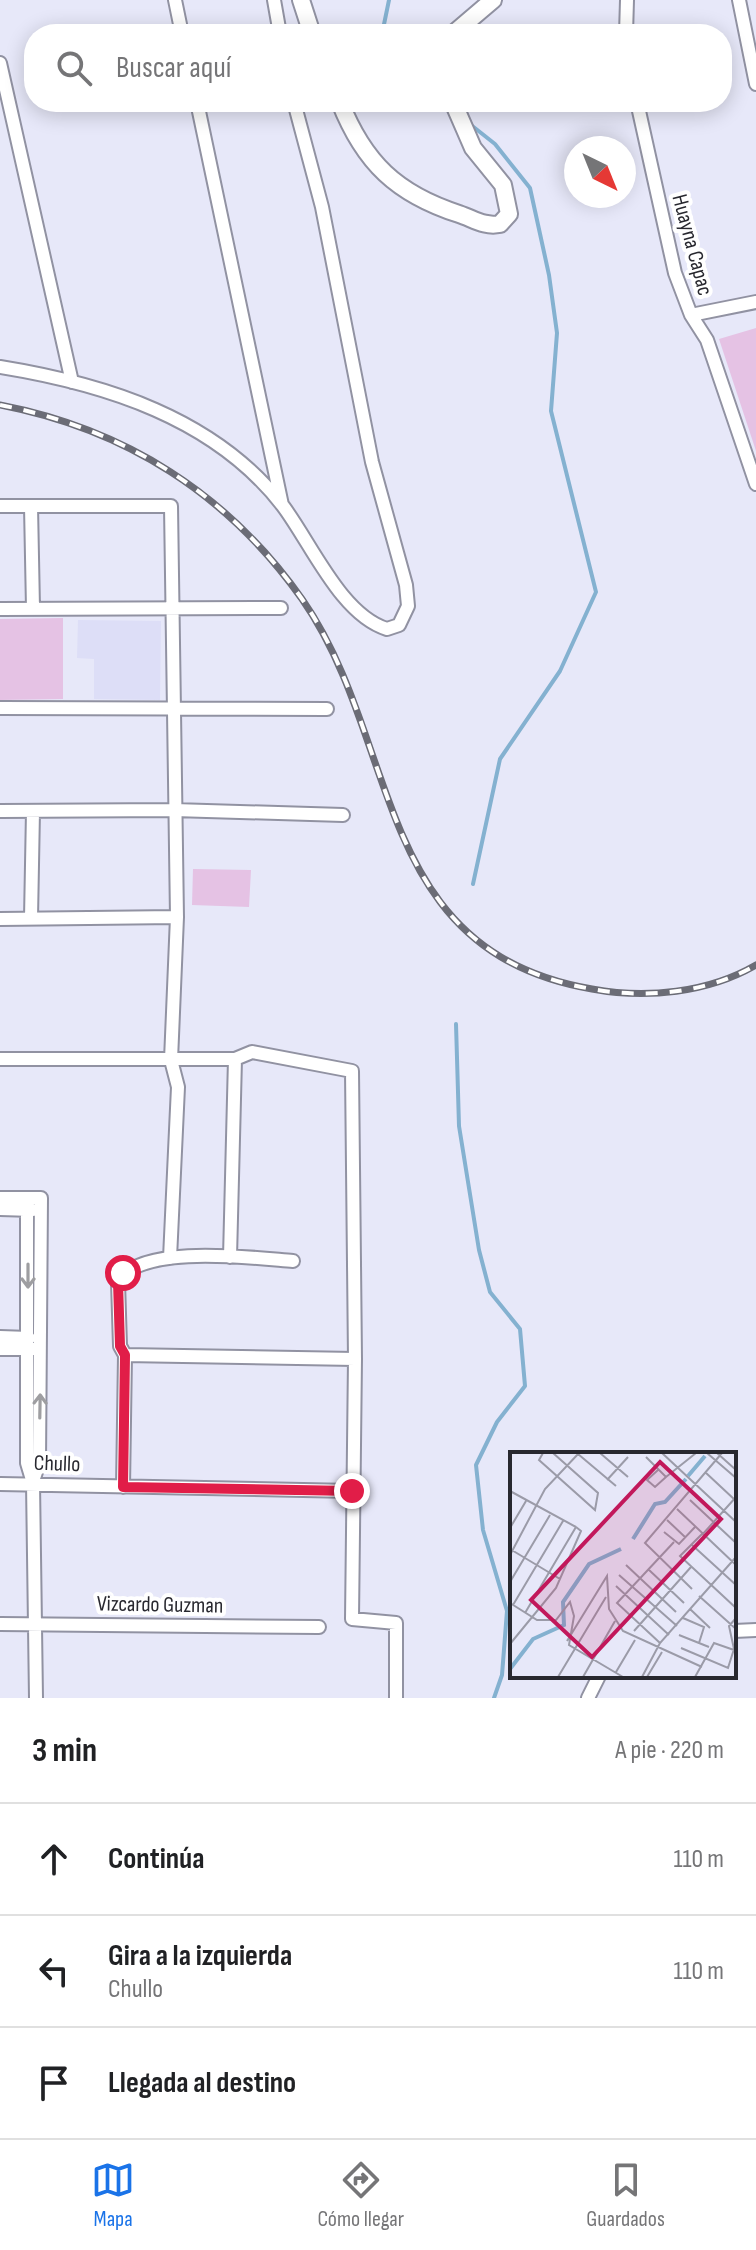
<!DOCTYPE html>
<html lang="es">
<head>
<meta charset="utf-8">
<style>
	:root { --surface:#fff; --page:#f2f2f2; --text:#202124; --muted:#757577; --line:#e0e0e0; --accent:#1a73e8 }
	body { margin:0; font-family:"Sofia Sans Condensed",sans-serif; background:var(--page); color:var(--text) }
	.compass { position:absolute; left:564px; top:136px; width:72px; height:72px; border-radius:50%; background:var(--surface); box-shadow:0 4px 20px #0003; rotate:137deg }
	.stop { position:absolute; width:24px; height:24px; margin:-18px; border:6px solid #e11d48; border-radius:50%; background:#fff }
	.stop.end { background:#e11d48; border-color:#fff; box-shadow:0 2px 8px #0008 }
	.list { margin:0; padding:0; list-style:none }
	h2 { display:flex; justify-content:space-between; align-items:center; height:104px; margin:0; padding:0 32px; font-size:34px }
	h2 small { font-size:26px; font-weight:400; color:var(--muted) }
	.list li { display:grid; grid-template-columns:52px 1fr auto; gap:24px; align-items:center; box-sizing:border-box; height:112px; padding:0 32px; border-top:2px solid var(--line) }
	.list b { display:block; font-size:30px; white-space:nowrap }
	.list p { margin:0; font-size:26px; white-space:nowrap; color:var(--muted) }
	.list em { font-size:26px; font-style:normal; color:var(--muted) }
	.icon { flex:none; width:44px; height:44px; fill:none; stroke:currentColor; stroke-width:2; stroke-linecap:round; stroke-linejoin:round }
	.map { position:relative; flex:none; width:756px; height:1698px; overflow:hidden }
	.search { position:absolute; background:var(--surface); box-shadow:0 4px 20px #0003; left:24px; right:24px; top:24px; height:88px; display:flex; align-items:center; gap:20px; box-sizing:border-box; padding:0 28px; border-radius:32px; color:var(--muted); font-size:30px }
	.sheet { height:440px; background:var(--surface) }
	nav { display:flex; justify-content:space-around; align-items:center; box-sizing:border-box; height:112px; border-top:2px solid var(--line); background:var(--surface); font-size:22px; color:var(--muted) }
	nav a { display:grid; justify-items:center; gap:4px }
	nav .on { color:var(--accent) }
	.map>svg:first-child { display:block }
	.built { fill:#dddef7 }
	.green { fill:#e5c2e4 }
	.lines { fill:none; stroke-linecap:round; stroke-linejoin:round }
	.stream { stroke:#84b1d0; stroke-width:4 }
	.street-casing { stroke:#9192a2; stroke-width:16 }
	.secondary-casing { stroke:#9192a2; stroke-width:20 }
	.street { stroke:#fff; stroke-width:12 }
	.secondary { stroke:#fff; stroke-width:16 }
	.rail-casing { stroke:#6b6c76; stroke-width:7 }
	.rail { stroke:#fff; stroke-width:4; stroke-dasharray:12; stroke-linecap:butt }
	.oneway { stroke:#9e9ea1 }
	.route { stroke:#e11d48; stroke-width:10 }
	.labels { text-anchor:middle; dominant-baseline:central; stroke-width:8; stroke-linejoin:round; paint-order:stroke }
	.street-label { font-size:22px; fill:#28282f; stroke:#fff }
	.inset-river { fill:none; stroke:#84b1d0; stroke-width:4 }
	.inset-road { fill:none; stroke:#9b9ba8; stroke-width:2 }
	.view { fill:#c2185b; fill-opacity:0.15; stroke:#c2185b; stroke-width:4 }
	.inset-edge { fill:none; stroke:#28282f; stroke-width:4 }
</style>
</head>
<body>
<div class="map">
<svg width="756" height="1698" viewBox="0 0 756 1698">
	<rect width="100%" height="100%" fill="#e7e8f9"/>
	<path class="built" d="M78 620 161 621 160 700 94 699V659L77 658Z"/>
	<path class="green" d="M756 328V451L719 339Z
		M63 618V699L0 700V619Z
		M193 869 251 870 249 907 192 905Z"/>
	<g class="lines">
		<path class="stream" d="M382 34 389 0
			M471 125 495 144 530 188 549 275 557 333 551 411 596 592 560 671 500 759 473 884
			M456 1024 459 1126 479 1250 490 1292 520 1329 525 1386 497 1422 476 1465 483 1530 507 1611 502 1675 494 1698"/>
		<defs>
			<path id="street" d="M175 0 182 34
				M274 0 280 34
				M739 0 756 84
				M626 34 627 0
				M0 63 72 382
				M197 102 282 505
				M637 102 675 273 691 315 707 340 756 484
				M691 315 756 302
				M0 367C105 384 215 418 283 506 311 543 341 615 387 629L399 625 408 606 406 585 372 462 322 207 294 102
				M0 506H171L177 917 171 1060 178 1087 170 1258
				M31 506 33 608
				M0 609 281 608
				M0 708 327 709
				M0 811 174 810 343 815
				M31 918 33 811
				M0 919 177 917
				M0 1059H235L252 1052 352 1071 355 1359 352 1619 396 1623V1698
				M0 1198H41L39 1463 33 1481
				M27 1198V1463L33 1483 36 1698
				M0 1209 33 1210
				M230 1257 235 1059
				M0 1337 29 1338
				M0 1349H37
				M125 1355 355 1359
				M0 1484 352 1491
				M123 1487 125 1355 120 1346 118 1282C140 1243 254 1258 293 1261
				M0 1624 319 1627
				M734 1631 756 1630
				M588 1698 599 1676"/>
			<path id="secondary" d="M301 0 312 34
				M453 34 493 0
				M340 102C364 163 397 194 459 214 474 219 484 227 500 224L509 214 503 185 473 148 453 102"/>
		</defs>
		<use href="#street" class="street-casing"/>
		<use href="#secondary" class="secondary-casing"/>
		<use href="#street" class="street"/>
		<use href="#secondary" class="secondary"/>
		<defs>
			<path id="rail" d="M0 405C125 429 228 494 302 599 402 742 371 951 592 989 646 999 708 993 756 965"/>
		</defs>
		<use href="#rail" class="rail-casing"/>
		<use href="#rail" class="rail"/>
	</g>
	<defs><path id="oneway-shaft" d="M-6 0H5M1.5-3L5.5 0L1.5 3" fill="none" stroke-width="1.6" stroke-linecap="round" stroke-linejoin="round" transform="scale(2)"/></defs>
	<g class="oneway">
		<use href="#oneway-shaft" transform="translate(28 1276) rotate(90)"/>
		<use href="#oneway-shaft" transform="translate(40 1406) rotate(-89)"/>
	</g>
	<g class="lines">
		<path class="route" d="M123 1273 118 1282 120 1346 125 1355 123 1487 352 1491"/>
	</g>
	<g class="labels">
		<g class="street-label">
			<text transform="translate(692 245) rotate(75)">Huayna Capac</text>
			<text transform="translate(57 1464) rotate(2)">Chullo</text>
			<text transform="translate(160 1605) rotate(1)">Vizcardo Guzman</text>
		</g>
	</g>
	<g transform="translate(510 1452)">
		<rect width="226" height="226" fill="#e7e8f9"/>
		<path class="inset-river" d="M178 24 195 4M123 87 145 52 155 50 176 27M0 217 23 187 54 173 53 150 79 112 111 97"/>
		<path class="inset-road" d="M33 1 29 8 85 58 88 41 43 1M90 1 118 25M152 1 226 70M197 1 226 26M207 1 226 18M68 2 106 34M136 5 156 25 186 1M148 18 137 28 145 35 156 25M195 20 225 48M97 28 118 5M0 39 66 75M180 48 226 91M167 57 226 113M157 68 175 85M0 76 16 49M154 80 169 92 185 75M192 82 170 104 226 156M192 83 226 45M181 92 226 133M0 97 50 127M0 103 35 37 69 1M116 113 166 160M138 117 174 151M109 123 167 174M0 130 40 63M106 134 159 183M182 137 135 91 212 1M189 144 226 177M0 151 27 168H46L60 150 64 164 59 193 113 225M3 153 53 69M180 157 200 176M15 161 66 75M173 166 194 175 189 191M124 179 181 115M169 183 199 195M57 189 97 124 99 157 113 179 192 215M150 191 107 151 164 90M0 192 46 136 71 79 66 75M171 196 218 216 224 197 219 174 226 166M106 220 125 188M48 225 96 145M73 225 105 169M132 225 150 191 226 105M137 225 152 200M185 225 204 191 224 198"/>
		<path class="view" d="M150 10 211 67 82 205 21 148Z"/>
		<rect width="226" height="226" class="inset-edge"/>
	</g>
</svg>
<svg class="compass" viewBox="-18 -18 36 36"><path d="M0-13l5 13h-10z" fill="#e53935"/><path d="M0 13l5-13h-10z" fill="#757577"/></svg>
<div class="stop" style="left:123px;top:1273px"></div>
<div class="stop end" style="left:352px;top:1491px"></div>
<div class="search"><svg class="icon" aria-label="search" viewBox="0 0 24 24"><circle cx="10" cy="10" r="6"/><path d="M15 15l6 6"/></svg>Buscar aquí</div>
</div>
<section class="sheet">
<h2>3 min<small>A pie · 220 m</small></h2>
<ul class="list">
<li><svg class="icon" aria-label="ahead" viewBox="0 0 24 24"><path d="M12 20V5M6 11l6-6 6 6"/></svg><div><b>Continúa</b></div><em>110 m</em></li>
<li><svg class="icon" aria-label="left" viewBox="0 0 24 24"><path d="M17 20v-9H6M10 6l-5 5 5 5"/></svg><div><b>Gira a la izquierda</b><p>Chullo</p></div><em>110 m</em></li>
<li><svg class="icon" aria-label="arrive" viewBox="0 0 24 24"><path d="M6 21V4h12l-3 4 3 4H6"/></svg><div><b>Llegada al destino</b></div></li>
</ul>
</section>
<nav>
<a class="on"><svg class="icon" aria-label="map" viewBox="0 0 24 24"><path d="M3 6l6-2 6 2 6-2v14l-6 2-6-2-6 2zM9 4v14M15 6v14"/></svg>Mapa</a>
<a><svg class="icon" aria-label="directions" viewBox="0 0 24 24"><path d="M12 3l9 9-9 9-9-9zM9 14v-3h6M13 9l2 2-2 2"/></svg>Cómo llegar</a>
<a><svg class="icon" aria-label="saved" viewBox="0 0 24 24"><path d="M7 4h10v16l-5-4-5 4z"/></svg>Guardados</a>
</nav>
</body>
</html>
